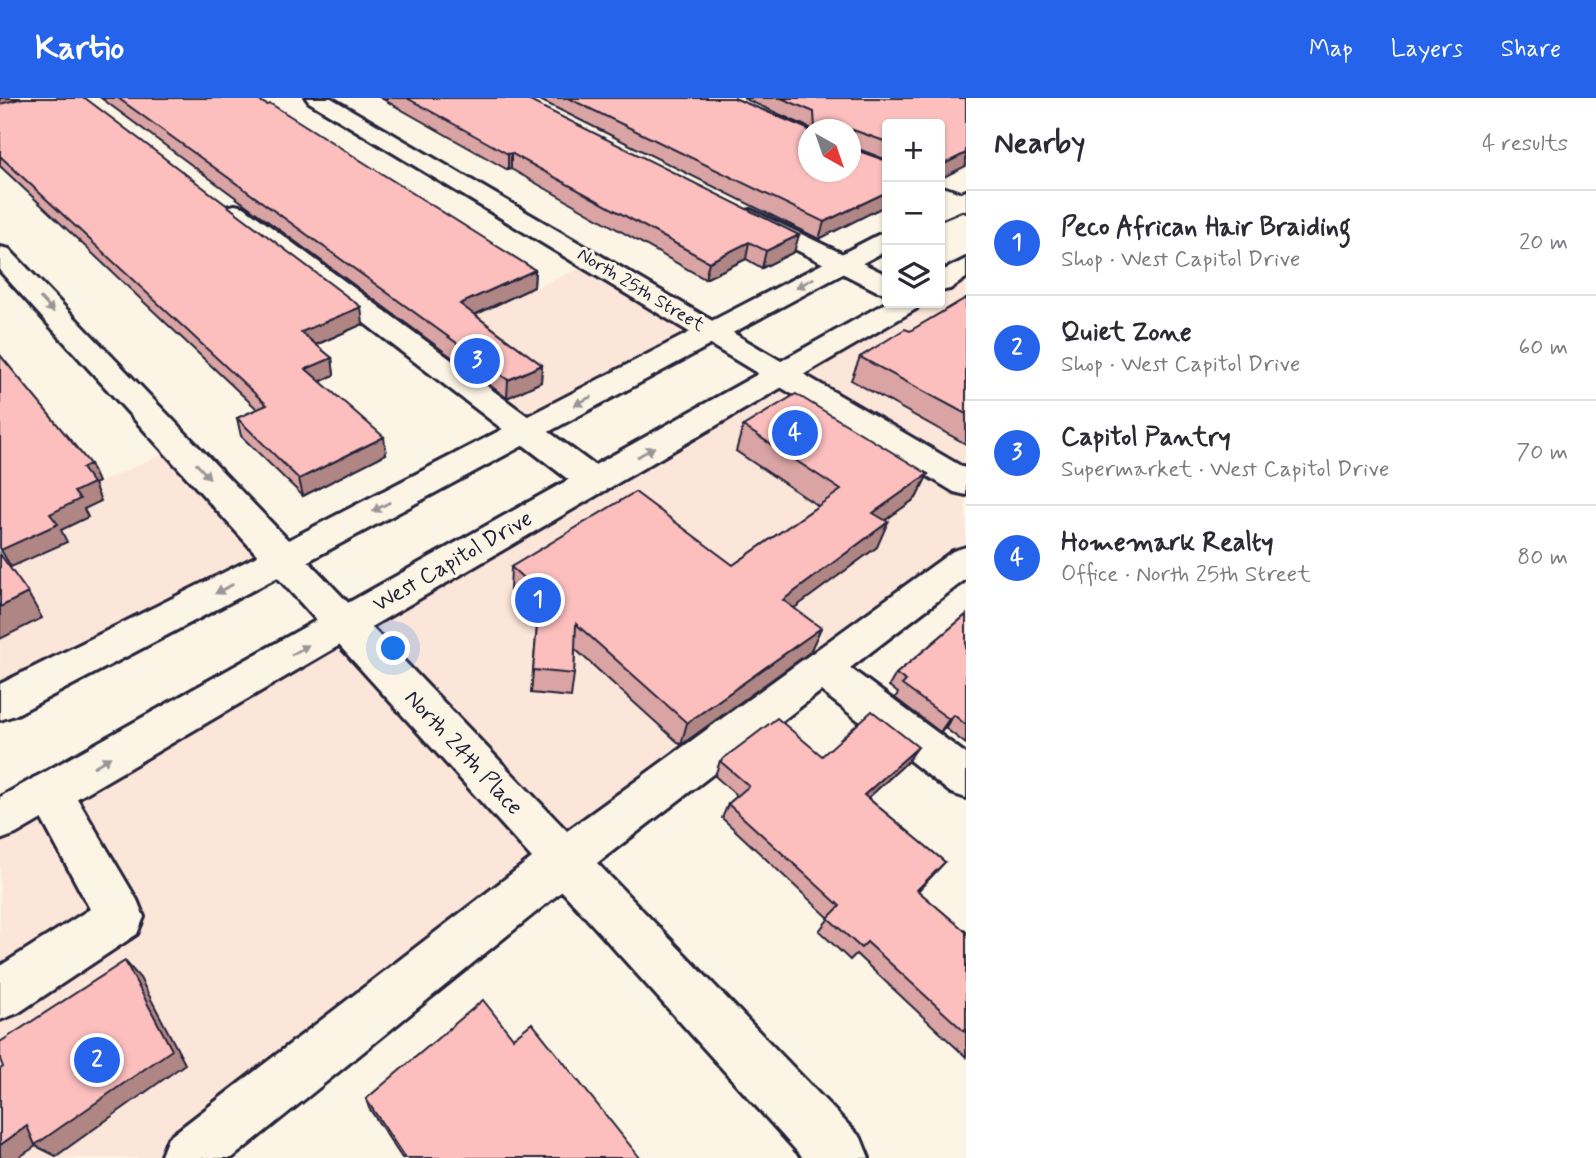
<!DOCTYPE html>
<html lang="en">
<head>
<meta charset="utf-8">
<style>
	:root { --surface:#fff; --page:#f2f2f3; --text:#2b2b33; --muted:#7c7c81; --line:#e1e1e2; --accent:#2563eb }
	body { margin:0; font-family:Mynerve,sans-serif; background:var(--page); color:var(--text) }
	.controls { position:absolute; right:21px; top:21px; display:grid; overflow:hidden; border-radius:7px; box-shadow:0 2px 5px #0004 }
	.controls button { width:63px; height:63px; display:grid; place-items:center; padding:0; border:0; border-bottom:2px solid var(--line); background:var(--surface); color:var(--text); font:35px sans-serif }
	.compass { position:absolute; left:798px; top:21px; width:63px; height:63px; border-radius:50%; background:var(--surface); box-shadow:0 2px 5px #0004; rotate:140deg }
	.you { position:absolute; left:394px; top:551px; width:24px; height:24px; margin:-18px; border:5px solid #fff; border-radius:50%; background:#1a73e8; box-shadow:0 0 0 10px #1a73e833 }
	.badge { display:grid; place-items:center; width:46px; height:46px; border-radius:50%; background:var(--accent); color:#fff; font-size:23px; font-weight:700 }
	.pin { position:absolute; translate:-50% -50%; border:4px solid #fff; box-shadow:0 2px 7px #0006 }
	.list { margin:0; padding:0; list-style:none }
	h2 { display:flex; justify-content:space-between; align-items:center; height:91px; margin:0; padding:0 28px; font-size:30px }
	h2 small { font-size:23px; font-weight:400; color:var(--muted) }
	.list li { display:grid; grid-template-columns:46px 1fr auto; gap:21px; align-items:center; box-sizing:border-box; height:105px; padding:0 28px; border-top:2px solid var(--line) }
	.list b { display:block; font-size:26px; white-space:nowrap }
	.list p { margin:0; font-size:23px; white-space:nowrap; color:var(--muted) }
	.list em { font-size:23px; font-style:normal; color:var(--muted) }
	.icon { flex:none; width:38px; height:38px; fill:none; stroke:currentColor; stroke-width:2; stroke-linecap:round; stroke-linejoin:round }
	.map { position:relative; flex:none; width:966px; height:1060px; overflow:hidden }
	header { display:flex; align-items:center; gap:42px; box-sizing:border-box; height:98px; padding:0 35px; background:var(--accent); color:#fff }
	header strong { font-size:33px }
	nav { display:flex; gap:38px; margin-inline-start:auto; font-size:24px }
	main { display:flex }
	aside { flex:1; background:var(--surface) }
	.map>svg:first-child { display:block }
	.built { fill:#fce5d9 }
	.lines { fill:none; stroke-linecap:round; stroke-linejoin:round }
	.minor-casing { stroke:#22223b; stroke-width:6 }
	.major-casing { stroke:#22223b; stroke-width:6 }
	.minor { fill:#fcf5e5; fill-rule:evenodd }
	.major { fill:#fcf5e5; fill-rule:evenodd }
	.wall { fill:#d9a4a3; stroke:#22223b; stroke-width:2 }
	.shaded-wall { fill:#b08685; stroke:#22223b; stroke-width:2 }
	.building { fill:#fcbfbe; stroke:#22223b; stroke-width:2 }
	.oneway { fill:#9a9698 }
	.labels { text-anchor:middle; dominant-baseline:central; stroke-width:6; stroke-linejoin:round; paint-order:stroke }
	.far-street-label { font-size:19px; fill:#22223b; stroke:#fcf5e5 }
	.street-label { font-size:23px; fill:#22223b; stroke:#fcf5e5 }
</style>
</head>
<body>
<header>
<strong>Kartio</strong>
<nav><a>Map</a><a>Layers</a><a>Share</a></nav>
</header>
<main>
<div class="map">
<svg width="966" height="1060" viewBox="0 0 966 1060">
	<rect width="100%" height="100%" fill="#fcf5e5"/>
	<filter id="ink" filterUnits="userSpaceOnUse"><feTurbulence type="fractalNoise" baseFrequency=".0143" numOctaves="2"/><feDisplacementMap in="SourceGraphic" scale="14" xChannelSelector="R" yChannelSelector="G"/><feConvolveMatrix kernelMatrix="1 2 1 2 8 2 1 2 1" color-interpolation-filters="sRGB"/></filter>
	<g filter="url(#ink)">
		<path class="built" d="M594 164 713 235 526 333 410 246Z
			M966 169V462L188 1060H0V722L906 205H940V185Z
			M180 348 284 460 0 605V430Z"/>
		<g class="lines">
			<defs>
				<path id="minor" d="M306 0H331L966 371V397L954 394 309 4Z
					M940 88 966 97V113L940 104Z
					M235 107 244 109 606 376 611 384 606 392 594 395 582 392 226 119 223 114 226 109Z
					M751 112 887 177V195L877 193 742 124 739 119 742 114Z
					M0 149 9 151 567 733 953 453 966 449V481L850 570 966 656V700L951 695 821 593 597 765 861 1040 869 1060H803L562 793 232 1060H160L168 1040 532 760 0 173Z
					M49 674 65 680 137 802 144 819 137 836 18 915 0 922V868L90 811 27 694 33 680Z"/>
				<path id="major" d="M966 93V110L940 121V104Z
					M887 134V152L297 469 15 617 0 622V586L271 451 878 137Z
					M966 161V180L950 191 940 193V174Z
					M887 204 920 205 916 211 16 736 0 742V699Z"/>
			</defs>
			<use href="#minor" class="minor-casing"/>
			<use href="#major" class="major-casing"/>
			<use href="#minor" class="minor"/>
			<use href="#major" class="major"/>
		</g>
		<path class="wall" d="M0 0 363 226 316 247 332 260 334 277 320 284 386 356 303 398 241 338 237 320 257 311 0 68Z
			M101 0H254L535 172 534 189 475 217 542 267 541 284 507 300Z
			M381 0H524L794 154 762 170 746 161 705 181 511 71 508 72Z
			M536 0H734L810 31V30L743 0H966L887 26V62L853 49V51L887 63V107L819 141Z
			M966 200V346L851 282 860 259 910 233Z
			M743 328 928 376 916 400 885 422 877 449 794 510 810 554 681 647 575 551 574 576 571 599 531 595 538 518 510 493 511 469 733 467 818 408 736 353Z
			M966 517V646L945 630 940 634 895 600 898 595 889 588 896 576Z
			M822 658 907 664 868 700 945 764 918 793 966 834V959L856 856 850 862 819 833 829 820 722 720 728 706 737 698 715 678 720 663Z
			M513 940 640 1060H402L369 1010 366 1001Z"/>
		<path class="shaded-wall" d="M0 0H23L0 7Z
			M511 55V71L508 72V56Z
			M966 55V68L940 81V68Z
			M887 94V107L819 141 824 124Z
			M799 137 794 154 762 170 766 153Z
			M749 144 746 161 705 181 709 164Z
			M535 172 534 189 461 223 460 206Z
			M361 209 363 226 304 252 301 234Z
			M332 260 334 277 309 289 306 271Z
			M542 267 541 284 507 300 508 282Z
			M384 339 386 356 303 398 299 381Z
			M90 366 98 384 94 386 101 403 84 411 88 419 61 432 67 444 11 469 1 452 50 416 74 394 82 370Z
			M928 376 916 400 862 439 873 415Z
			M888 424 877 449 774 525 783 502Z
			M28 495 42 520 0 541V509Z
			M821 530 810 554 681 647 687 625Z
			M954 617 945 630 940 634 949 621Z
			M918 649 907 664 855 712 864 697Z
			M125 863 140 880 185 966 56 1058 36 1048 18 1060H0V1047L27 1028Z"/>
		<path class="building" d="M23 0H85L361 209 301 234 332 260 306 271 384 339 299 381 237 320 267 307 0 58V6Z
			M118 0H254L267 7 271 6 535 172 460 206 542 267 508 282Z
			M407 0H524L799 137 766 153 749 144 709 164 511 55 508 56Z
			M568 0H734L810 32H808V74H850V32H812L815 30 814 14 781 0H966V55L940 68V26H887V44L853 32V51L887 63V94L824 124Z
			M966 200V316L860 259 905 231 910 233Z
			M0 257 90 366 82 370 93 385 74 394 80 401 50 416 58 426 1 452 0 450Z
			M796 296 928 376 873 415 888 424 783 502 821 530 687 625 576 526 574 576 533 572 540 495 511 469 635 394 733 467 841 392 743 328Z
			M0 456 28 495 0 509Z
			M966 517V627L954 617 949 621 902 587 906 583 896 576Z
			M872 613 918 649 864 697 945 764 917 792 966 834V935L867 844 861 850 828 820 840 808 728 706 749 688 720 663 777 620 822 658Z
			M125 863 172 952 35 1047 27 1028 0 1047V971L3 969 0 961V944Z
			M483 902 513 940 532 925 640 1060H405L366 1001Z"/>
		<defs><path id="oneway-solid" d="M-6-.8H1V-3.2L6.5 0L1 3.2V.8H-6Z" transform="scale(1.75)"/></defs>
		<g class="oneway">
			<use href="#oneway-solid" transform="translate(805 185) rotate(152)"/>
			<use href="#oneway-solid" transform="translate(47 207) rotate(47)"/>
			<use href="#oneway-solid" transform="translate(583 303) rotate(152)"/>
			<use href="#oneway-solid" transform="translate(646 354) rotate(-30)"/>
			<use href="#oneway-solid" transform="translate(203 373) rotate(47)"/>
			<use href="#oneway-solid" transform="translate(381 409) rotate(152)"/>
			<use href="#oneway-solid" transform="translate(224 491) rotate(153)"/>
			<use href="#oneway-solid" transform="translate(300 552) rotate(-30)"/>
			<use href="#oneway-solid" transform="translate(102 664) rotate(-30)"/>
		</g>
	</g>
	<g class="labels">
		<g class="far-street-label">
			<text transform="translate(641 192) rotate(31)">North 25th Street</text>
		</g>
		<g class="street-label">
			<text transform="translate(453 464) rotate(-30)">West Capitol Drive</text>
			<text transform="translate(463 655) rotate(47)">North 24th Place</text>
		</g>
	</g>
</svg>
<div class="controls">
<button>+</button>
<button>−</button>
<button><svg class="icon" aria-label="layers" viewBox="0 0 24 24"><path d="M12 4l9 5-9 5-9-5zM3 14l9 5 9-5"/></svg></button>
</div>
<svg class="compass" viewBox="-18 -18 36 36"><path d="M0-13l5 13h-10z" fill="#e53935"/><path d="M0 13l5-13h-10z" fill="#7c7c81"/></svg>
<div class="you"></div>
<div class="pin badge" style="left:538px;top:502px">1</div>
<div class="pin badge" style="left:97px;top:962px">2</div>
<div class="pin badge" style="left:477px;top:263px">3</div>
<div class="pin badge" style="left:795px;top:335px">4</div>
</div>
<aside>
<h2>Nearby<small>4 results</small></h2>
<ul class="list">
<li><span class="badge">1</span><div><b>Peco African Hair Braiding</b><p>Shop · West Capitol Drive</p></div><em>20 m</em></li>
<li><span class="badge">2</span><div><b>Quiet Zone</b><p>Shop · West Capitol Drive</p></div><em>60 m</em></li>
<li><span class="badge">3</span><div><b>Capitol Pantry</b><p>Supermarket · West Capitol Drive</p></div><em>70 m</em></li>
<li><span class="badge">4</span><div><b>Homemark Realty</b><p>Office · North 25th Street</p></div><em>80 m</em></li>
</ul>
</aside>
</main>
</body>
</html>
